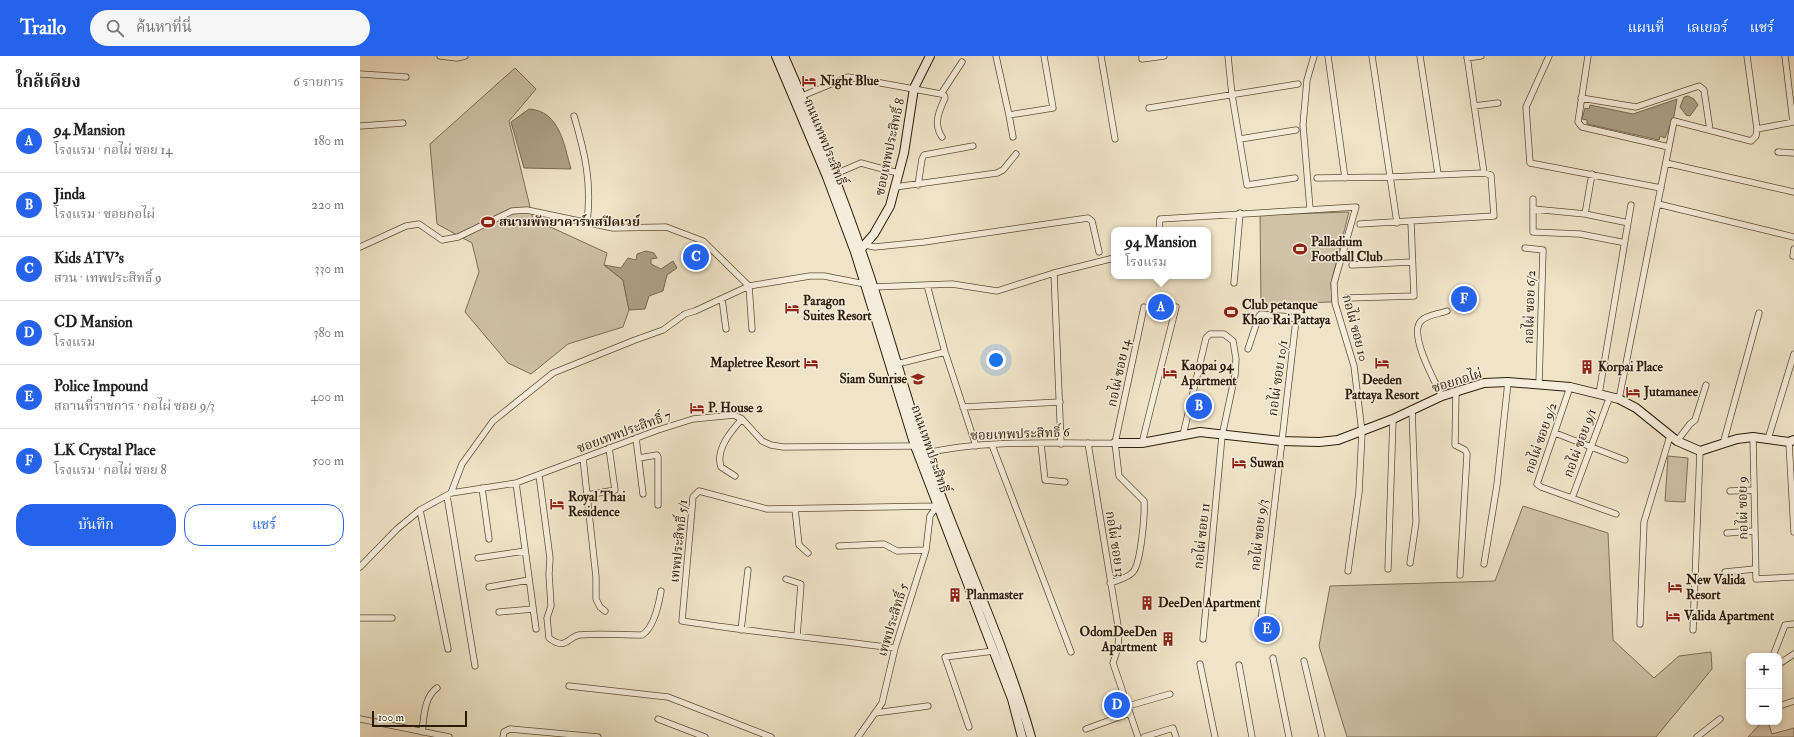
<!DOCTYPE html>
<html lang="th">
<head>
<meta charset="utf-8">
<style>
	:root { --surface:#fff; --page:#f6f6f6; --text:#222; --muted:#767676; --line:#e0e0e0; --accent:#2563eb }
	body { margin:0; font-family:"IM FELL Double Pica","Noto Serif Thai",serif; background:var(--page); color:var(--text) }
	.controls { position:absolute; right:12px; bottom:12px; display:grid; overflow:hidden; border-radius:8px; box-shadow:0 2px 6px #0003 }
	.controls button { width:36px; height:36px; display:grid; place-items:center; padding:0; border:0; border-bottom:1px solid var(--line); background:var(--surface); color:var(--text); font:20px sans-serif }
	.scale { position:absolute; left:12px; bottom:10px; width:95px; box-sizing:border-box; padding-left:4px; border:2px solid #2d1d08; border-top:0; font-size:11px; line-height:14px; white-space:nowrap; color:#2d1d08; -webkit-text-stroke:3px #f5eddb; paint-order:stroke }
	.you { position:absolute; left:636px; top:304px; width:14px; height:14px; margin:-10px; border:3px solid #fff; border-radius:50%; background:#1a73e8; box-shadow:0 0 0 6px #1a73e833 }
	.badge { display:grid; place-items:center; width:26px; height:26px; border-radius:50%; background:var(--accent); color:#fff; font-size:13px; font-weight:700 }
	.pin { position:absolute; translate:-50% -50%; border:2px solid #fff; box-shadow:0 1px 4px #0006 }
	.popup { position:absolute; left:751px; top:171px; width:100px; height:52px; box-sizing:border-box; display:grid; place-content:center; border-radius:8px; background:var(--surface); filter:drop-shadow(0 1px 3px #0005); font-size:13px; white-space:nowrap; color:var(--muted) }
	.popup b { font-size:15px; color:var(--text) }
	.popup::after { content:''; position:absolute; left:50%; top:100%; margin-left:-8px; border:8px solid transparent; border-top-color:var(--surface) }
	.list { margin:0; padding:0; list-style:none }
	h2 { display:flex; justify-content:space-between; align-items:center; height:52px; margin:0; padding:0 16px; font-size:17px }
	h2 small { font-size:13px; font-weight:400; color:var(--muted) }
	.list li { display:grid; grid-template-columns:26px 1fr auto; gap:12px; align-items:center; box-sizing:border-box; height:64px; padding:0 16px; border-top:1px solid var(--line) }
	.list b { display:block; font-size:15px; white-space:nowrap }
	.list p { margin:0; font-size:13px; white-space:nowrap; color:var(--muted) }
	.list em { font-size:13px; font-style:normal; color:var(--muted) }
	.actions { display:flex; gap:8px; padding:12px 16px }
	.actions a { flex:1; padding:9px 0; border:1px solid var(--accent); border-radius:16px; text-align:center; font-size:14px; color:var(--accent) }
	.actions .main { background:var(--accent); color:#fff }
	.icon { flex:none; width:22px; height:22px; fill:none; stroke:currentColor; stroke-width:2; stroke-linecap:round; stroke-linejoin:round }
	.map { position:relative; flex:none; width:1434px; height:681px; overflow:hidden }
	header { display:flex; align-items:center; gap:24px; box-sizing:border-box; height:56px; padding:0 20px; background:var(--accent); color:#fff }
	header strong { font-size:19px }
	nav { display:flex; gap:22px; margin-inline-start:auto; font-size:14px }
	.search { width:280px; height:36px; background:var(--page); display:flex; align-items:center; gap:10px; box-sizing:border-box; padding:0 14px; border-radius:22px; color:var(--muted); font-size:15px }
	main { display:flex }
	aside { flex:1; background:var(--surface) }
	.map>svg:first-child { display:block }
	.green { fill:#cfc2a7; stroke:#7e7058 }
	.water { fill:#aea087; stroke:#7a6c54 }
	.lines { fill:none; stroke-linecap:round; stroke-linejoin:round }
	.street-casing { stroke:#5e4f38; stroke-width:7 }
	.secondary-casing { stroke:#2d1d08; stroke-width:10 }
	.street { stroke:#f5eddb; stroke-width:5.5 }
	.secondary { stroke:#f5eddb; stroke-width:8 }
	.labels { text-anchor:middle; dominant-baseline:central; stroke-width:3; stroke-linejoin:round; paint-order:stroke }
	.poi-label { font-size:13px; font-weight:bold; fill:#2d1d08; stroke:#f5eddb; text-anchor:start }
	.street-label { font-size:13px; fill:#2d1d08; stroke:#f5eddb }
</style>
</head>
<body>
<header>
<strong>Trailo</strong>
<div class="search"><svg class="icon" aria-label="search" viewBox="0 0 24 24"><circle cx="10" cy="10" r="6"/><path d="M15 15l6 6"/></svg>ค้นหาที่นี่</div>
<nav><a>แผนที่</a><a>เลเยอร์</a><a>แชร์</a></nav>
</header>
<main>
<aside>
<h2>ใกล้เคียง<small>6 รายการ</small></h2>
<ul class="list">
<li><span class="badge">A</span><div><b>94 Mansion</b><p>โรงแรม · กอไผ่ ซอย 14</p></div><em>180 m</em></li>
<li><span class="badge">B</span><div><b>Jinda</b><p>โรงแรม · ซอยกอไผ่</p></div><em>220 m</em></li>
<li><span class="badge">C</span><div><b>Kids ATV's</b><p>สวน · เทพประสิทธิ์ 9</p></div><em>330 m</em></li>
<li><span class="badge">D</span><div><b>CD Mansion</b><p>โรงแรม</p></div><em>380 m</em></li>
<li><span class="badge">E</span><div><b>Police Impound</b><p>สถานที่ราชการ · กอไผ่ ซอย 9/3</p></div><em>400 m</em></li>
<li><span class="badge">F</span><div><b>LK Crystal Place</b><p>โรงแรม · กอไผ่ ซอย 8</p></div><em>500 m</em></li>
</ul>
<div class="actions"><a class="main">บันทึก</a><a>แชร์</a></div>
</aside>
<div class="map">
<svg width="1434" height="681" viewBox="0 0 1434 681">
	<rect width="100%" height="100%" fill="#f0e4c8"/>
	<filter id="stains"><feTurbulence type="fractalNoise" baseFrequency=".005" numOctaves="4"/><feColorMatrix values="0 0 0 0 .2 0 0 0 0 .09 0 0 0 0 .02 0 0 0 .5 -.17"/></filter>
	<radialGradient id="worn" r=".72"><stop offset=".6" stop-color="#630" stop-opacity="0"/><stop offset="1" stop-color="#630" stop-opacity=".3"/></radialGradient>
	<path class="green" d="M155 12 176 33 149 65 173 163 247 197 244 209 263 224 269 254 263 271 208 288 171 318 148 307 105 256 119 216 112 187 77 168 70 88Z
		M989 156 971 227 972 246 901 248 900 159Z
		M1308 400 1328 402 1325 446 1305 445Z
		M1163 450 1248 477 1253 584 1294 622 1319 600 1351 596 1352 613 1296 681H987L959 590 970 530 1135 525Z
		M1402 666H1408L1412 678 1434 672V681H1388Z"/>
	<path class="water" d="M1328 40 1334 43 1338 49 1330 60 1326 59 1320 51 1324 41Z
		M1317 43 1314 60 1305 82 1300 80 1299 84 1227 68V64L1222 63 1225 52 1229 53 1230 49 1273 58Z
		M169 53C200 55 204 89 211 113L164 112 151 66Z
		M286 195 294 197 297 202 291 203V208L301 213 313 205 317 212 307 219 303 235 289 240 285 253 269 254 263 224 244 209 261 212 268 202 276 204 277 198Z"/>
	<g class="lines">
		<defs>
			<path id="street" d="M80 0 97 2 105 0
				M636 0 649 59 693 52 684 0
				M741 0 755 83
				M782 0V3L804 0
				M868 0 872 39 887 129 935 122
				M968 0 985 122
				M1012 0 1037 167
				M1060 0 1078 118
				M1107 0 1124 117
				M1189 0 1166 51 1170 107 1301 132
				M1228 0 1218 66 1222 71 1309 91
				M1425 0 1433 66
				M1107 2 1121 0
				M0 18 46 21
				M581 38 602 6
				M442 40 488 21 581 38 584 39 585 42C579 55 573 68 582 81
				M1221 42 1276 51 1339 30 1344 34 1350 74
				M1114 50 1138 47
				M789 52 938 28
				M649 59 653 81
				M214 60C225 97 232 127 227 166
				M0 70 43 67
				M1397 73 1434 66
				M880 83 936 74
				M1418 96 1434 97
				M1306 107 1434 136
				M473 119 501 107 538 117
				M957 122 1030 121 1124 117 1131 119 1134 160 1000 168
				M558 129 562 103 564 99 613 90
				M535 131 637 117 643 114 656 98
				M1173 143V153
				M1298 148 1434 181
				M950 153 943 69 947 24 954 0
				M1225 158 1232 118
				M799 174 800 163 996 151 974 227 975 247 994 310 1002 376 999 436 988 515
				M1261 186 1220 178 1173 176V153L1225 158 1264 166
				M505 189 515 191 564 186 728 162 732 165 739 196
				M0 191 46 170 59 168 82 184 98 181 152 155 167 154 253 172 306 171 343 185 389 230
				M1165 192 1183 194 1179 328
				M1433 200 1434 193
				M992 209 1051 206
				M694 217 701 388
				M874 227 880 157
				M567 229 585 296 616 390
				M389 230 392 273
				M513 231 592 228 637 235 694 217 754 202
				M987 242 1054 240 1051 166
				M362 243 366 273
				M888 293 899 260 901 258 930 261 936 264 900 574
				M537 308 585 296
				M1210 331 1177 428 1181 431 1256 458
				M1096 335 1095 389 1105 394 1107 398 1100 519
				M1239 338 1271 149
				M1082 340C1075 326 1048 278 1061 265 1066 259 1079 258 1087 255
				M1259 343 1314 65 1391 85 1396 80 1397 73 1387 0
				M603 351 700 346
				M1195 377 1265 404
				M823 379 846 282 850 278H864L873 285 876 303 875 319 862 380 843 583
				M1393 381 1396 523 1434 521
				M276 382 283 438
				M1408 383 1434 298
				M1317 385 1330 368 1335 364 1346 329
				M1429 386 1434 476
				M728 387 759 576 758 591 753 607 778 681
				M782 387 816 251
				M681 388 685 424 705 426
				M1363 388 1399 257
				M632 389 711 596
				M566 397C627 383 693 388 755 387
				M223 402 236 521V543L240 551 245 555
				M279 402 297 399 298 401V449
				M179 419 190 502 189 518 191 550 187 562 189 582C206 595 208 581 219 579 239 577 261 579 282 579 294 572 299 547 301 535
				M375 420 361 411C355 394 371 375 382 363
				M156 427 176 573
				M122 432 129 483
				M1370 435 1394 434
				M91 437 102 408 133 365 193 317 275 284 303 274 325 258 335 255 389 230 450 220H464L505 228
				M227 439 255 434 249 392
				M87 440 115 610
				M1212 442 1250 340
				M435 453 439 489 448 497
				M60 454 88 593
				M1367 477 1394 475
				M479 490 524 488 537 495 566 494
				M118 502 165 495
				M1050 507 1056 466 1052 353
				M1124 508 1137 429 1148 326
				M0 511 37 473 60 454 91 437 156 427 298 374 333 363 374 359 382 363 402 385 411 389 423 391 555 390
				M1028 513 1033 363
				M1365 516 1395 513
				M426 523 441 528 437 580
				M750 527C758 524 768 522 773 516 781 507 785 458 784 445L759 420 755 387 784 251
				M129 531 169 524
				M139 556 173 553
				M0 562H32
				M1280 568 1284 466 1310 380
				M381 574 388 514
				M1333 574 1340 395
				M535 592C464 583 393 576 322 565L333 441 339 435 407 453 577 450
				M1413 600 1425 569 1434 568
				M913 602 929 681
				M944 605 962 681
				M840 608 855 681
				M1419 608 1434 598
				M879 609 892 681
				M209 630 308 641 411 681
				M768 650 810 638
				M1419 650 1434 645
				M515 657 568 650
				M0 663 89 681
				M298 663 345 681
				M609 671 585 601 634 595
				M726 673 770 657
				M62 676C64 661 64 641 77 632
				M143 681 144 676 150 673 238 681
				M498 681 522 647 535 592 566 494 570 460 577 450
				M784 681 813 672 816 681
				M1337 681 1360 663"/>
			<path id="secondary" d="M416 0 467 121 495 196 555 390 652 643 662 681
				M424 0C453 66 480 132 503 200 527 268 544 337 568 405 601 497 644 586 671 681
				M497 195 501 193 514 178 530 150 544 97 554 32 570 0
				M755 387H782L840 376 921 385 959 386 978 384 1033 363 1082 340 1124 327 1148 326 1210 331 1259 343 1276 352 1317 385 1340 395 1377 383 1393 381 1429 386 1434 384"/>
		</defs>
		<use href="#street" class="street-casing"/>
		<use href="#secondary" class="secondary-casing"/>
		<use href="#street" class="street"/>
		<use href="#secondary" class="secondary"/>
	</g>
	<defs>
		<symbol id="hotel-bare" viewBox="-9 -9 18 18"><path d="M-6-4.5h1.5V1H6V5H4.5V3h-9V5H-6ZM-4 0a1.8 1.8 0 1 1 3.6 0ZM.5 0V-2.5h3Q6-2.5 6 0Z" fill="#8f2418" stroke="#f5eddb" stroke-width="2.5" paint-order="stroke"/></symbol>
		<symbol id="stadium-bare" viewBox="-9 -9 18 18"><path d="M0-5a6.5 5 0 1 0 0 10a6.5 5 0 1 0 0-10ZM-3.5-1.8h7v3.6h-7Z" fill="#8f2418" stroke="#f5eddb" stroke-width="2.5" paint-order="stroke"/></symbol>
		<symbol id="building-bare" viewBox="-9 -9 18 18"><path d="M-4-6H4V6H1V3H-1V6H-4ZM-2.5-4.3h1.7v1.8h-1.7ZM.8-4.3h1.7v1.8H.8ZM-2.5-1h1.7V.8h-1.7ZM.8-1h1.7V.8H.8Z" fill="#8f2418" stroke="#f5eddb" stroke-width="2.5" paint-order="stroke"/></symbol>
		<symbol id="school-bare" viewBox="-9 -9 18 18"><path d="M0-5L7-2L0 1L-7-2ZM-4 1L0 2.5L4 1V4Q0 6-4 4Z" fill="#8f2418" stroke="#f5eddb" stroke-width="2.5" paint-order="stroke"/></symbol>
	</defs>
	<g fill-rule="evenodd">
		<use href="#hotel-bare" x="439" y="15" width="20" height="20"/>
		<use href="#stadium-bare" x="118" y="156" width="20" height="20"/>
		<use href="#stadium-bare" x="930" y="183" width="20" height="20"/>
		<use href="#hotel-bare" x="422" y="242" width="20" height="20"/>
		<use href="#stadium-bare" x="861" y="246" width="20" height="20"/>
		<use href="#hotel-bare" x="441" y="297" width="20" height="20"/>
		<use href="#hotel-bare" x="1012" y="297" width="20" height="20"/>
		<use href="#building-bare" x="1217" y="301" width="20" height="20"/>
		<use href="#hotel-bare" x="800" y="307" width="20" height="20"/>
		<use href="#school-bare" x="548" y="313" width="20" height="20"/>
		<use href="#hotel-bare" x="1263" y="326" width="20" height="20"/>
		<use href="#hotel-bare" x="327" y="342" width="20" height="20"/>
		<use href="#hotel-bare" x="869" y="397" width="20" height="20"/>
		<use href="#hotel-bare" x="187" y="438" width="20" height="20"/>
		<use href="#hotel-bare" x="1305" y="521" width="20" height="20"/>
		<use href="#building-bare" x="585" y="529" width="20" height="20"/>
		<use href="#building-bare" x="777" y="537" width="20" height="20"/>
		<use href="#hotel-bare" x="1303" y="550" width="20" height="20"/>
		<use href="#building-bare" x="798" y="573" width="20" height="20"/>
	</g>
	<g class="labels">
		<g class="poi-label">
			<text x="460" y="25">Night Blue</text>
			<text x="139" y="166">สนามพัทยาคาร์ทสปีดเวย์</text>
			<text x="951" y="186">Palladium<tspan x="951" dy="15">Football Club</tspan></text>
			<text x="443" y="245">Paragon<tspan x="443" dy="15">Suites Resort</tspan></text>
			<text x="882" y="249">Club petanque<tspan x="882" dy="15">Khao Rai Pattaya</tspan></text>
			<text x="440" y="307" text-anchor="end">Mapletree Resort</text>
			<text x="821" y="310">Kaopai 94<tspan x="821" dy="15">Apartment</tspan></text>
			<text x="1238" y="311">Korpai Place</text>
			<text x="547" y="323" text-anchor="end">Siam Sunrise</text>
			<text x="1022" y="324" text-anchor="middle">Deeden<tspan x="1022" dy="15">Pattaya Resort</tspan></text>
			<text x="1284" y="336">Jutamanee</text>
			<text x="348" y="352">P. House 2</text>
			<text x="890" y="407">Suwan</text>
			<text x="208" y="441">Royal Thai<tspan x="208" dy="15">Residence</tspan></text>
			<text x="1326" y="524">New Valida<tspan x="1326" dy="15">Resort</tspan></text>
			<text x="606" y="539">Planmaster</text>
			<text x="798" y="547">DeeDen Apartment</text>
			<text x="1324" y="560">Valida Apartment</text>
			<text x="797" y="576" text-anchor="end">OdomDeeDen<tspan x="797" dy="15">Apartment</tspan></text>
		</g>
		<g class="street-label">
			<text transform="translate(465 86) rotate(68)">ถนนเทพประสิทธิ์</text>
			<text transform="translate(530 91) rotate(-78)">ซอยเทพประสิทธิ์ 8</text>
			<text transform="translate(1170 251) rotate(-88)">กอไผ่ ซอย 6/2</text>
			<text transform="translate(995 272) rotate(75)">กอไผ่ ซอย 10</text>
			<text transform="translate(759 317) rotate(-78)">กอไผ่ ซอย 14</text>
			<text transform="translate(918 322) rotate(-82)">กอไผ่ ซอย 10/1</text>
			<text transform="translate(1097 325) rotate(-17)">ซอยกอไผ่</text>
			<text transform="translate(264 376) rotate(-20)">ซอยเทพประสิทธิ์ 7</text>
			<text transform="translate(660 378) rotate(-2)">ซอยเทพประสิทธิ์ 6</text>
			<text transform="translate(1181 382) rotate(-71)">กอไผ่ ซอย 9/2</text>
			<text transform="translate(1220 387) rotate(-70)">กอไผ่ ซอย 9/1</text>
			<text transform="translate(570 393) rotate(71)">ถนนเทพประสิทธิ์</text>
			<text transform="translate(1383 452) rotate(-91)">กอไผ่ ซอย 9</text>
			<text transform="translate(899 479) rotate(-84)">กอไผ่ ซอย 9/3</text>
			<text transform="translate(842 480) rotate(-84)">กอไผ่ ซอย 11</text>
			<text transform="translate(319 485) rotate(-84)">เทพประสิทธิ์ 5/1</text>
			<text transform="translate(755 488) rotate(81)">กอไผ่ ซอย 13</text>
			<text transform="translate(533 564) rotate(-73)">เทพประสิทธิ์ 5</text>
		</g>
	</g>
	<rect width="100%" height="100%" filter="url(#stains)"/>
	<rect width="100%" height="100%" fill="url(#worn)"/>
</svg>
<div class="controls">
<button>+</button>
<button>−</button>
</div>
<div class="scale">100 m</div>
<div class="you"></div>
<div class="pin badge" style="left:801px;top:251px">A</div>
<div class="popup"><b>94 Mansion</b>โรงแรม</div>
<div class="pin badge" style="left:839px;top:350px">B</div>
<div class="pin badge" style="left:336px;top:201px">C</div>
<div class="pin badge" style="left:757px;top:649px">D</div>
<div class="pin badge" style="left:907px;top:573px">E</div>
<div class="pin badge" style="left:1104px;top:243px">F</div>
</div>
</main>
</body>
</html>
